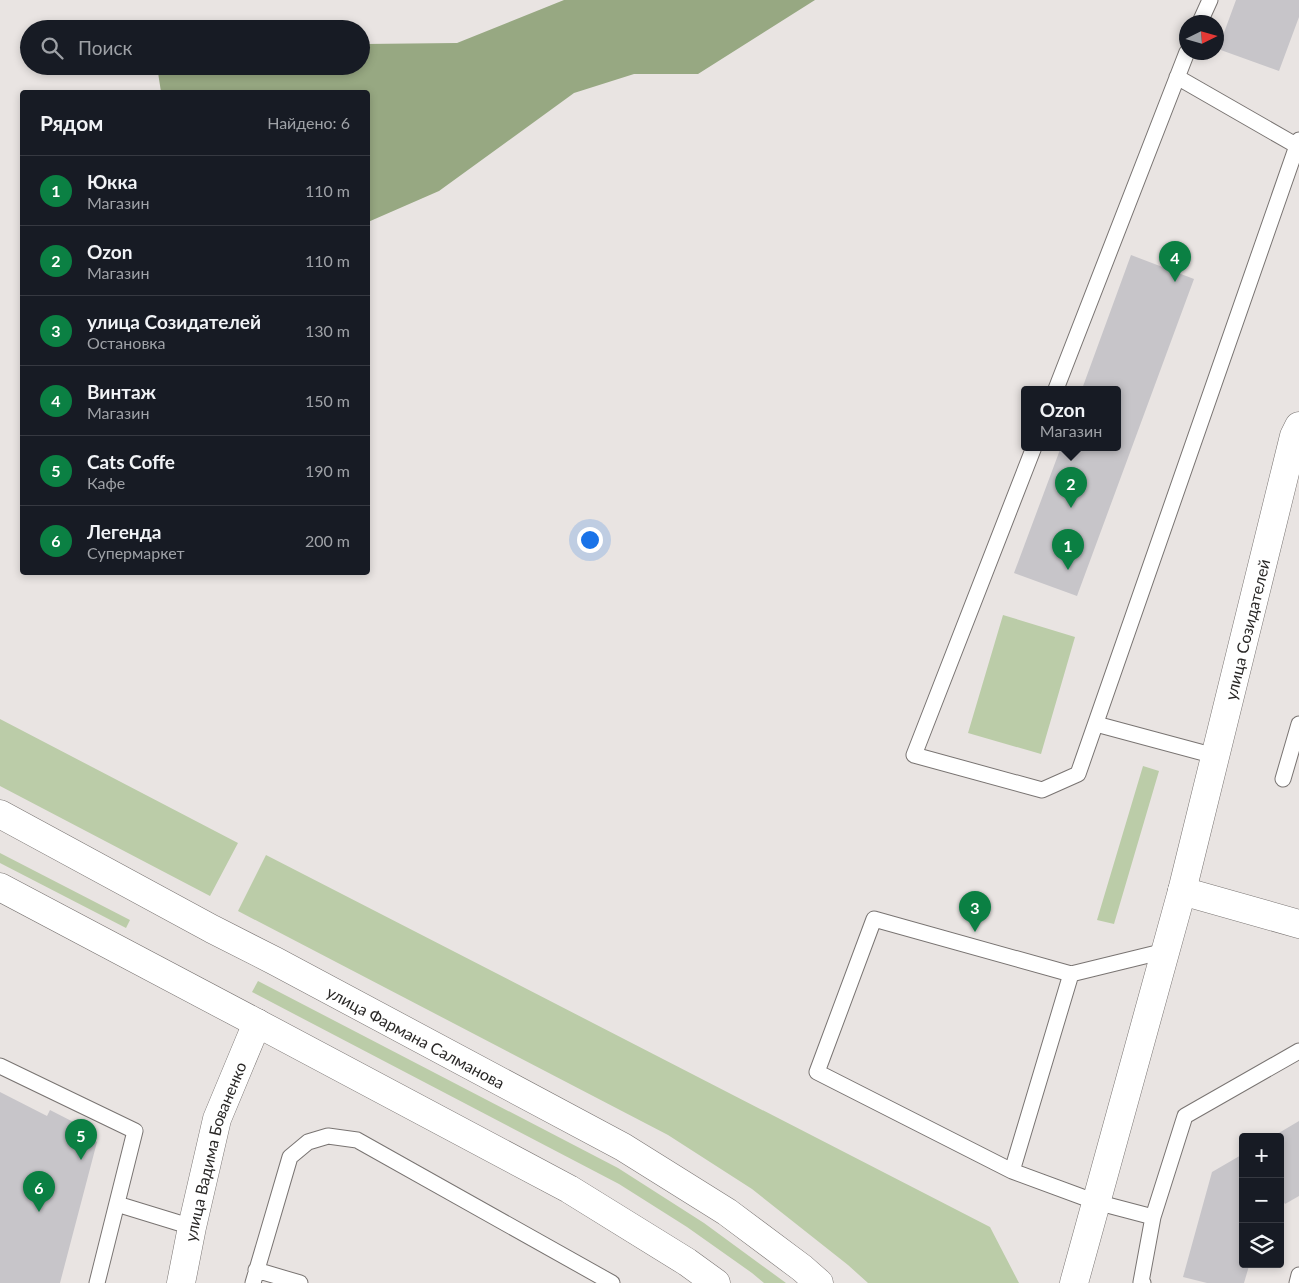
<!DOCTYPE html>
<html lang="ru">
<head>
<meta charset="utf-8">
<style>
	:root { --surface:#171b24; --page:#242831; --text:#f1f3f6; --muted:#9ea1a6; --line:#363941; --accent:#0b8043 }
	body { margin:0; font-family:Lato,sans-serif; background:var(--page); color:var(--text) }
	.controls { position:absolute; right:15px; bottom:15px; display:grid; overflow:hidden; border-radius:5px; box-shadow:0 2px 8px #0003 }
	.controls button { width:45px; height:45px; display:grid; place-items:center; padding:0; border:0; border-bottom:1px solid var(--line); background:var(--surface); color:var(--text); font:25px sans-serif }
	.compass { position:absolute; left:1179px; top:15px; width:45px; height:45px; border-radius:50%; background:var(--surface); box-shadow:0 2px 8px #0003; rotate:85deg }
	.you { position:absolute; left:589px; top:539px; width:18px; height:18px; margin:-12px; border:4px solid #fff; border-radius:50%; background:#1a73e8; box-shadow:0 0 0 8px #1a73e833 }
	.badge { display:grid; place-items:center; width:32px; height:32px; border-radius:50%; background:var(--accent); color:#fff; font-size:16px; font-weight:700 }
	.pin { position:absolute; translate:-50% -41px; filter:drop-shadow(0 1px 2px #0008) }
	.pin::after { content:''; position:absolute; top:26px; width:18px; height:15px; background:inherit; clip-path:polygon(0 0,100% 0,50% 100%) }
	.popup { position:absolute; left:1021px; top:386px; width:100px; height:65px; box-sizing:border-box; display:grid; place-content:center; border-radius:5px; background:var(--surface); filter:drop-shadow(0 1px 4px #0005); font-size:16px; white-space:nowrap; color:var(--muted) }
	.popup b { font-size:19px; color:var(--text) }
	.popup::after { content:''; position:absolute; left:50%; top:100%; margin-left:-10px; border:10px solid transparent; border-top-color:var(--surface) }
	.list { margin:0; padding:0; list-style:none }
	h2 { display:flex; justify-content:space-between; align-items:center; height:65px; margin:0; padding:0 20px; font-size:21px }
	h2 small { font-size:16px; font-weight:400; color:var(--muted) }
	.list li { display:grid; grid-template-columns:32px 1fr auto; gap:15px; align-items:center; box-sizing:border-box; height:70px; padding:0 20px; border-top:1px solid var(--line) }
	.list b { display:block; font-size:19px; white-space:nowrap }
	.list p { margin:0; font-size:16px; white-space:nowrap; color:var(--muted) }
	.list em { font-size:16px; font-style:normal; color:var(--muted) }
	.icon { flex:none; width:28px; height:28px; fill:none; stroke:currentColor; stroke-width:2; stroke-linecap:round; stroke-linejoin:round }
	.map { position:relative; flex:none; width:1299px; height:1283px; overflow:hidden }
	.search { position:absolute; background:var(--surface); box-shadow:0 2px 8px #0003; left:20px; top:20px; width:350px; height:55px; display:flex; align-items:center; gap:12px; box-sizing:border-box; padding:0 18px; border-radius:28px; color:var(--muted); font-size:19px }
	.panel { position:absolute; background:var(--surface); box-shadow:0 2px 8px #0003; left:20px; top:90px; width:350px; height:485px; border-radius:5px }
	.map>svg:first-child { display:block }
	.green { fill:#bbcca8 }
	.forest { fill:#97a882 }
	.building { fill:#c7c5c9 }
	.lines { fill:none; stroke-linecap:round; stroke-linejoin:round }
	.service-casing { stroke:#797472; stroke-width:17 }
	.minor-casing { stroke:#797472; stroke-width:29 }
	.tertiary-casing { stroke:#797472; stroke-width:29 }
	.service { stroke:#fff; stroke-width:15 }
	.minor { stroke:#fff; stroke-width:28 }
	.tertiary { stroke:#fff; stroke-width:28 }
	.labels { text-anchor:middle; dominant-baseline:central; stroke-width:4; stroke-linejoin:round; paint-order:stroke }
	.street-label { font-size:16px; fill:#2a2827; stroke:#fff }
</style>
</head>
<body>
<div class="map">
<svg width="1299" height="1283" viewBox="0 0 1299 1283">
	<rect width="100%" height="100%" fill="#e9e4e2"/>
	<path class="green" d="M1003 615 1075 637 1041 754 968 733Z
		M0 719 238 843 210 896 0 786Z
		M1143 766 1159 771 1114 924 1097 920Z
		M0 853 130 920 126 928 0 863Z
		M266 855 990 1227 1019 1283H868L848 1265 752 1189 668 1135 238 911Z
		M258 981 618 1168 704 1223 786 1283H764L752 1273 687 1227 619 1184 252 992Z"/>
	<path class="forest" d="M564 0H815L698 74H634L574 93 439 191 368 222V92H161L157 66H361V45L364 44 457 43Z"/>
	<path class="building" d="M1236 0H1299V17L1279 71 1218 49Z
		M1131 255 1194 279 1077 596 1014 573 1061 447H1117V389H1082Z
		M0 1092 47 1116 50 1110 91 1131 88 1137 97 1142 60 1283H0Z
		M1299 1121V1196L1285 1204 1281 1197 1280 1198V1137H1272Z
		M1243 1154V1264H1259L1257 1268 1249 1266 1244 1283H1207L1183 1277 1212 1172Z"/>
	<g class="lines">
		<defs>
			<path id="service" d="M1200 22 1210 0
				M1177 77 1299 147
				M1056 389 1187 52
				M1034 447 914 755 1042 790 1078 774 1299 140
				M1096 724 1215 756
				M1283 779 1299 724
				M1165 951 1071 974 1012 1171 1096 1202 1153 1217 1185 1116 1299 1051
				M0 1066 135 1131 97 1283
				M1012 1171 817 1072 874 919 1071 974
				M117 1204 192 1227
				M256 1270 300 1283
				M253 1283 290 1157 308 1142 328 1136 357 1140 612 1283
				M1143 1283 1141 1282 1153 1217
				M1297 1283 1299 1275"/>
			<g id="minor">
				<path d="M1182 891 1299 924"/>
				<path id="s1" d="M181 1283 192 1227 217 1119 257 1023"/>
				<path id="s2" d="M1074 1283 1182 891 1294 436 1299 426"/>
			</g>
			<g id="tertiary">
				<path id="s3" d="M0 814 212 929 275 961 623 1147 727 1212 802 1268 819 1283"/>
				<path d="M0 887 257 1023 569 1189 687 1262 716 1283"/>
			</g>
		</defs>
		<use href="#service" class="service-casing"/>
		<use href="#minor" class="minor-casing"/>
		<use href="#tertiary" class="tertiary-casing"/>
		<use href="#service" class="service"/>
		<use href="#minor" class="minor"/>
		<use href="#tertiary" class="tertiary"/>
	</g>
	<g class="labels">
		<g class="street-label">
			<text stroke="none"><textPath href="#s2" startOffset="676">улица Созидателей</textPath></text>
			<text stroke="none"><textPath href="#s3" startOffset="472">улица Фармана Салманова</textPath></text>
			<text stroke="none"><textPath href="#s1" startOffset="136">улица Вадима Бованенко</textPath></text>
		</g>
	</g>
</svg>
<div class="controls">
<button>+</button>
<button>−</button>
<button><svg class="icon" aria-label="layers" viewBox="0 0 24 24"><path d="M12 4l9 5-9 5-9-5zM3 14l9 5 9-5"/></svg></button>
</div>
<svg class="compass" viewBox="-18 -18 36 36"><path d="M0-13l5 13h-10z" fill="#e53935"/><path d="M0 13l5-13h-10z" fill="#9ea1a6"/></svg>
<div class="you"></div>
<div class="pin badge" style="left:1068px;top:570px">1</div>
<div class="pin badge" style="left:1071px;top:508px">2</div>
<div class="popup"><b>Ozon</b>Магазин</div>
<div class="pin badge" style="left:975px;top:932px">3</div>
<div class="pin badge" style="left:1175px;top:282px">4</div>
<div class="pin badge" style="left:81px;top:1160px">5</div>
<div class="pin badge" style="left:39px;top:1212px">6</div>
<div class="search"><svg class="icon" aria-label="search" viewBox="0 0 24 24"><circle cx="10" cy="10" r="6"/><path d="M15 15l6 6"/></svg>Поиск</div>
<section class="panel">
<h2>Рядом<small>Найдено: 6</small></h2>
<ul class="list">
<li><span class="badge">1</span><div><b>Юкка</b><p>Магазин</p></div><em>110 m</em></li>
<li><span class="badge">2</span><div><b>Ozon</b><p>Магазин</p></div><em>110 m</em></li>
<li><span class="badge">3</span><div><b>улица Созидателей</b><p>Остановка</p></div><em>130 m</em></li>
<li><span class="badge">4</span><div><b>Винтаж</b><p>Магазин</p></div><em>150 m</em></li>
<li><span class="badge">5</span><div><b>Cats Coffe</b><p>Кафе</p></div><em>190 m</em></li>
<li><span class="badge">6</span><div><b>Легенда</b><p>Супермаркет</p></div><em>200 m</em></li>
</ul>
</section>
</div>
</body>
</html>
